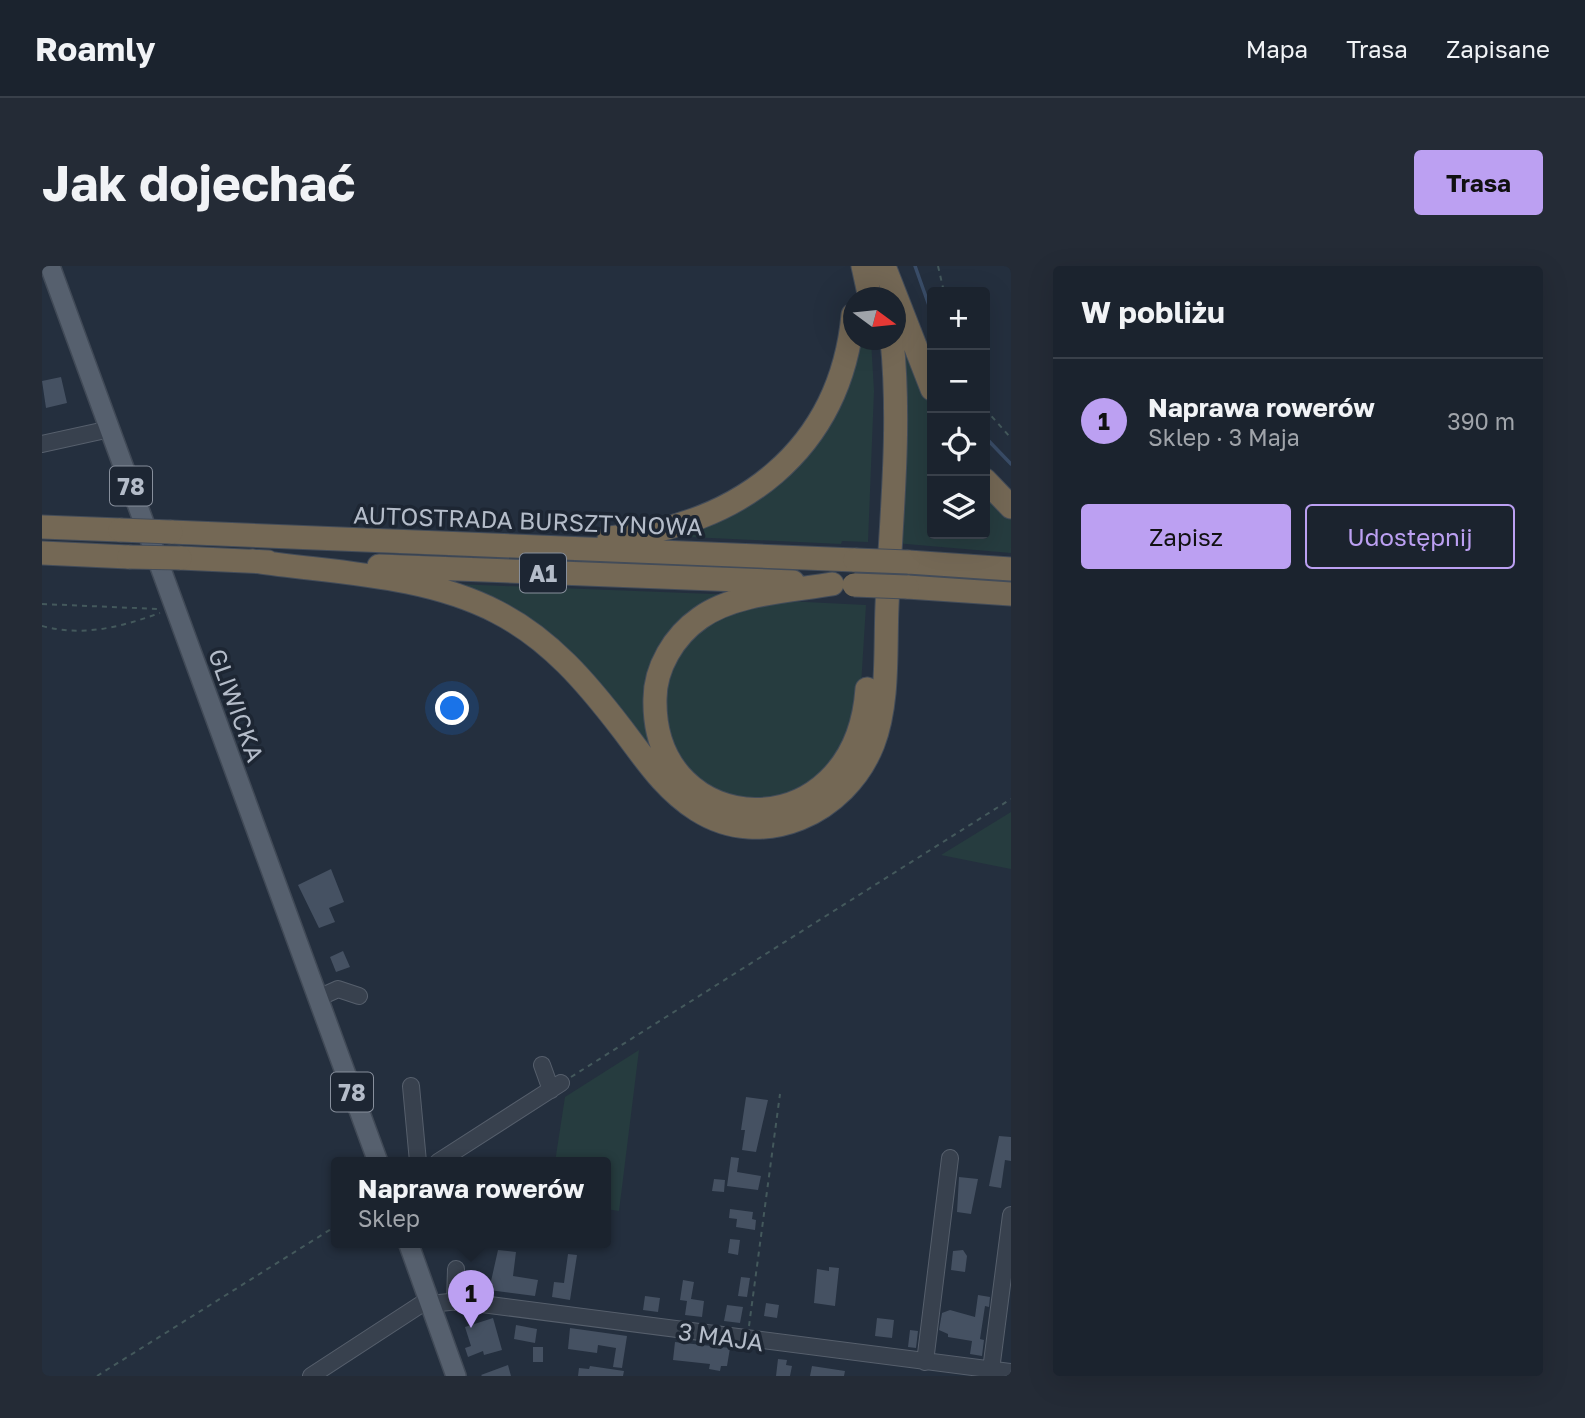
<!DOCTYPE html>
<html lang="pl">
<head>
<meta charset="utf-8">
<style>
	:root { --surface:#1b232e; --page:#242b36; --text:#f1f3f6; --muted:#a0a4aa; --line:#39404a; --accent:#bca0f2 }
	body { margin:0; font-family:"Golos Text",sans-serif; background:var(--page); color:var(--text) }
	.controls { position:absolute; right:21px; top:21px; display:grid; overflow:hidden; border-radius:7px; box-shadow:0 7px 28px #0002 }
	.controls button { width:63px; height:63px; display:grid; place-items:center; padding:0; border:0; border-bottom:2px solid var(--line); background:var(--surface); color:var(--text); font:35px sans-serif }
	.compass { position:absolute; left:801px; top:21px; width:63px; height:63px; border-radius:50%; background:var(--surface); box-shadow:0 7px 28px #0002; rotate:105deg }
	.you { position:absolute; left:411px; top:443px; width:24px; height:24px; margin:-18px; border:5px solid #fff; border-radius:50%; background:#1a73e8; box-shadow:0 0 0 10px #1a73e833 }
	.badge { display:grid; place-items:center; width:46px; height:46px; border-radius:50%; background:var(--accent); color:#111; font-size:23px; font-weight:700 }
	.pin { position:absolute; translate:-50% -58px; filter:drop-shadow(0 2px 4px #0008) }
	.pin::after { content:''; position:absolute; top:37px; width:24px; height:21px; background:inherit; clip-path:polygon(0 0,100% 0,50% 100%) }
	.popup { position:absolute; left:289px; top:891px; width:280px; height:91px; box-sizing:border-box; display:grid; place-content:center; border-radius:7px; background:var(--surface); filter:drop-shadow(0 2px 5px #0005); font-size:23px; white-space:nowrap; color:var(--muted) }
	.popup b { font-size:26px; color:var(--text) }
	.popup::after { content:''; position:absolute; left:50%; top:100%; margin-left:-14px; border:14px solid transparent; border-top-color:var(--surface) }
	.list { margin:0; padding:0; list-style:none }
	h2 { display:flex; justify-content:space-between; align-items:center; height:91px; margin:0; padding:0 28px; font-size:30px }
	h2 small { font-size:23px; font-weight:400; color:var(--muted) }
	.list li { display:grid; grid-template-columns:46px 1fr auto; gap:21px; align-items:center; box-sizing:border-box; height:126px; padding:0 28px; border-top:2px solid var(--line) }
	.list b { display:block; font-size:26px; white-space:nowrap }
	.list p { margin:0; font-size:23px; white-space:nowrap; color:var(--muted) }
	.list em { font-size:23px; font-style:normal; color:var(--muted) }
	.actions { display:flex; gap:14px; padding:21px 28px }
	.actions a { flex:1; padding:16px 0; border:2px solid var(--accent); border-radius:7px; text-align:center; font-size:24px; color:var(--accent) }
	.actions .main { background:var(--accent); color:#111 }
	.icon { flex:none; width:38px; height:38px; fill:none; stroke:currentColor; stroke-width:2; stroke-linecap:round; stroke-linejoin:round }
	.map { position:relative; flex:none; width:969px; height:1110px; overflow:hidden; border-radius:7px }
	header { display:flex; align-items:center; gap:42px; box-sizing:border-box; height:98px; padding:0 35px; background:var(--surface); border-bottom:2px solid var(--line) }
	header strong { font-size:33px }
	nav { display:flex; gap:38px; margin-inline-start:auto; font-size:24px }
	.intro { display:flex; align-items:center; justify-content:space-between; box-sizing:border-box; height:168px; padding:0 42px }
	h1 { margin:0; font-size:49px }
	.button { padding:18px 32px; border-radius:7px; background:var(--accent); color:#111; font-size:24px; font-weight:700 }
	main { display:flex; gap:42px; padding:0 42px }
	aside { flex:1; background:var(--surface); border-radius:7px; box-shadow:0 7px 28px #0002 }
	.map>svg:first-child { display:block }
	.green { fill:#263c3f }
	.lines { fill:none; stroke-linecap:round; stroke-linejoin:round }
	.stream { stroke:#394c67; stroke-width:3.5 }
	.building { fill:#455162 }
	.minor-casing { stroke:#565f6c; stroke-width:18 }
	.major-casing { stroke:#414a57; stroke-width:22 }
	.highway-casing { stroke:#434c59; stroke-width:25 }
	.path { stroke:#44595c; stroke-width:2; stroke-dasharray:5 5; stroke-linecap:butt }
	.minor { stroke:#38414e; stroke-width:16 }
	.major { stroke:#56606e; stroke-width:19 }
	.highway { stroke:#746855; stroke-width:23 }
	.highway-bridge-casing { stroke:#434c59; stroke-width:25; stroke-linecap:butt }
	.highway-bridge { stroke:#746855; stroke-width:23 }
	.labels { text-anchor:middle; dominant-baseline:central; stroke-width:7; stroke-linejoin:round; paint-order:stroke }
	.shield { fill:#1d2633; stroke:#878f9c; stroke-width:2 }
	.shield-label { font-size:23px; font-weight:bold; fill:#b4bcc9 }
	.street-label { font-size:24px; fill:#b4bcc9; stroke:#1d2633 }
</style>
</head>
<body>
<header>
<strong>Roamly</strong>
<nav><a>Mapa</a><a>Trasa</a><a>Zapisane</a></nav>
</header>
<div class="intro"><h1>Jak dojechać</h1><a class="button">Trasa</a></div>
<main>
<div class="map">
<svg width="969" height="1110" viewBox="0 0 969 1110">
	<rect width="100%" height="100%" fill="#242f3e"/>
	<path class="green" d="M856 67 890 139V268H943V223L969 248V287L853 277Z
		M815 74H829L832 125 826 276 800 275 799 278 627 270 720 227Z
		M413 318 696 329C691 333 680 335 673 339 654 348 636 361 624 379 538 508 751 626 816 486 837 442 833 386 835 339H840C836 421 841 534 737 552 705 557 672 550 646 530 613 505 590 466 564 433 523 380 474 347 412 321Z
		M744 335 824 339 819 420 811 464 765 524 699 536 651 512 620 456 625 406 649 369 690 344Z
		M969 546V603L899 589Z
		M597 784 577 945 564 943V896H513L523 831Z"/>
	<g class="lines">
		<path class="stream" d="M873 0 890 48
			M943 171 969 198"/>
	</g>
	<path class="building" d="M19 111 25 137 4 142 0 115Z
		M289 603 302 636 287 642 293 656 277 662 256 619Z
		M301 685 308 701 294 706 288 691Z
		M704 831 726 834 714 886 700 884 703 864H699Z
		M957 870 969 871V895L963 894 959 922 947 920Z
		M689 891 697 892 695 906 719 910 716 924 685 920Z
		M917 911 936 913 929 948 915 946Z
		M672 913 683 914 682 926 670 925Z
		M688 943 711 946 710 953 714 954 713 964 694 961 695 953 687 952Z
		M688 973 698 974 696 989 686 987Z
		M456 984 474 986 471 1010 496 1014 493 1030 447 1024Z
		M921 984 925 990 923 1006 909 1004 911 985Z
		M526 988 535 989 528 1034 510 1031 512 1016 522 1017Z
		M787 1001 797 1002 793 1040 772 1037 775 1003 787 1005Z
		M699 1011 708 1012 705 1031 696 1030Z
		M641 1014 652 1016 649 1033 662 1035 660 1051 643 1049 645 1035 638 1034Z
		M936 1029 948 1031 947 1041 943 1040 938 1073 942 1074 940 1090 928 1088 930 1075 906 1071V1068L897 1064 900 1047 908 1044 933 1051Z
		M603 1030 618 1032 616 1046 601 1044Z
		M724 1037 737 1039 735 1052 722 1050Z
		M685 1039 701 1041 698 1057 682 1055Z
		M451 1052 460 1084 442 1089 441 1085 426 1091 423 1082 429 1080 423 1061Z
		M835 1052 852 1054 850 1072 833 1070Z
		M474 1059 495 1063 493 1077 472 1073Z
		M528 1062 585 1070 580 1102 571 1101 574 1082 556 1079 555 1087 526 1083Z
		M868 1064 876 1065 874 1082 866 1081Z
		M633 1076 688 1082 685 1100H679L678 1105 667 1103 668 1098 631 1094Z
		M491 1081H501V1096H491Z
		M736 1093 745 1094 744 1099 750 1100 748 1110H734Z
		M466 1099 469 1110H440L439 1109Z
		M548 1100 582 1105 581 1110H536L537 1102 547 1103Z
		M770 1100 803 1105 802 1110H768Z"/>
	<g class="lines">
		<defs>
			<path id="minor" d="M0 178 68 163
				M276 732 296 723 317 730
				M500 799 509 824
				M369 820 376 896
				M396 896 519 817
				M413 1036 414 1003
				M883 1096 908 892
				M949 1104 969 949
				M269 1110 378 1039 417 1035 969 1106"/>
			<path id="major" d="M8 0 336 896
				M366 976 414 1110"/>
			<path id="highway" d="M821 0 828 32
				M842 0 890 123
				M943 214 969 241
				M0 261 78 264
				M129 266 813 294
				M567 272C697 260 798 185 811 49
				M0 287 87 291
				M138 292 226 296
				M211 295C291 307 382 308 455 346 508 373 545 417 581 464 603 493 623 524 655 544 721 586 804 547 831 478 847 437 843 384 845 340 849 252 859 162 850 74
				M866 296 969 303
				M337 300 751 316
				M790 318C749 325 693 327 658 352 632 370 613 402 613 433 610 576 813 588 825 423
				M865 321 969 328"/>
		</defs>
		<use href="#minor" class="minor-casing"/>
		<use href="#major" class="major-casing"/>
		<use href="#highway" class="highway-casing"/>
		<path class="path" d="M896 0 902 26
			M943 143 969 172
			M0 338 116 343
			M0 360C41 371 79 361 118 347
			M529 811 969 533
			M707 1060 738 828
			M55 1110 294 960"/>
		<use href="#minor" class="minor"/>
		<use href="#major" class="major"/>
		<use href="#highway" class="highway"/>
		<defs>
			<path id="highway-bridge" d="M78 264 129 266
				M87 291 138 292
				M813 294 866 296
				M812 319 865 321"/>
		</defs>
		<use href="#highway-bridge" class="highway-bridge-casing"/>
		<use href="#highway-bridge" class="highway-bridge"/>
	</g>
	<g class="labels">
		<g class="shield">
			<rect x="68" y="200.5" width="42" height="39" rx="5"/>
			<rect x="478" y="287.5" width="46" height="39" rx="5"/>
			<rect x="289" y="806.5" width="42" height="39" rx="5"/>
		</g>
		<g class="shield-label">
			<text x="89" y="220">78</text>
			<text x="501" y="307">A1</text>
			<text x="310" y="826">78</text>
		</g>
		<g class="street-label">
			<text transform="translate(486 254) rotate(2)">AUTOSTRADA BURSZTYNOWA</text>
			<text transform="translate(195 439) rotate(70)">GLIWICKA</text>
			<text transform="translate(679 1070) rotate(8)">3 MAJA</text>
		</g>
	</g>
</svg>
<div class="controls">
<button>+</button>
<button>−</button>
<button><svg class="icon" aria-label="locate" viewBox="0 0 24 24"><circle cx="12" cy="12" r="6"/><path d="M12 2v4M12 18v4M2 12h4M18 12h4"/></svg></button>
<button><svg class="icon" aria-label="layers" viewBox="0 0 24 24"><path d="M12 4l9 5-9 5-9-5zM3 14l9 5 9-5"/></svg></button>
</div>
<svg class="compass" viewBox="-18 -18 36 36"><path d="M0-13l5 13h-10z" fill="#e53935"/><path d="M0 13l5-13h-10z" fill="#a0a4aa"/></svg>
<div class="you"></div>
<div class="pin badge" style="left:429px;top:1062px">1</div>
<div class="popup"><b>Naprawa rowerów</b>Sklep</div>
</div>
<aside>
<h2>W pobliżu<small></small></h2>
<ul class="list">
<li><span class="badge">1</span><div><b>Naprawa rowerów</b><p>Sklep · 3 Maja</p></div><em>390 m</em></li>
</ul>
<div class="actions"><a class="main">Zapisz</a><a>Udostępnij</a></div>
</aside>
</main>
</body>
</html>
